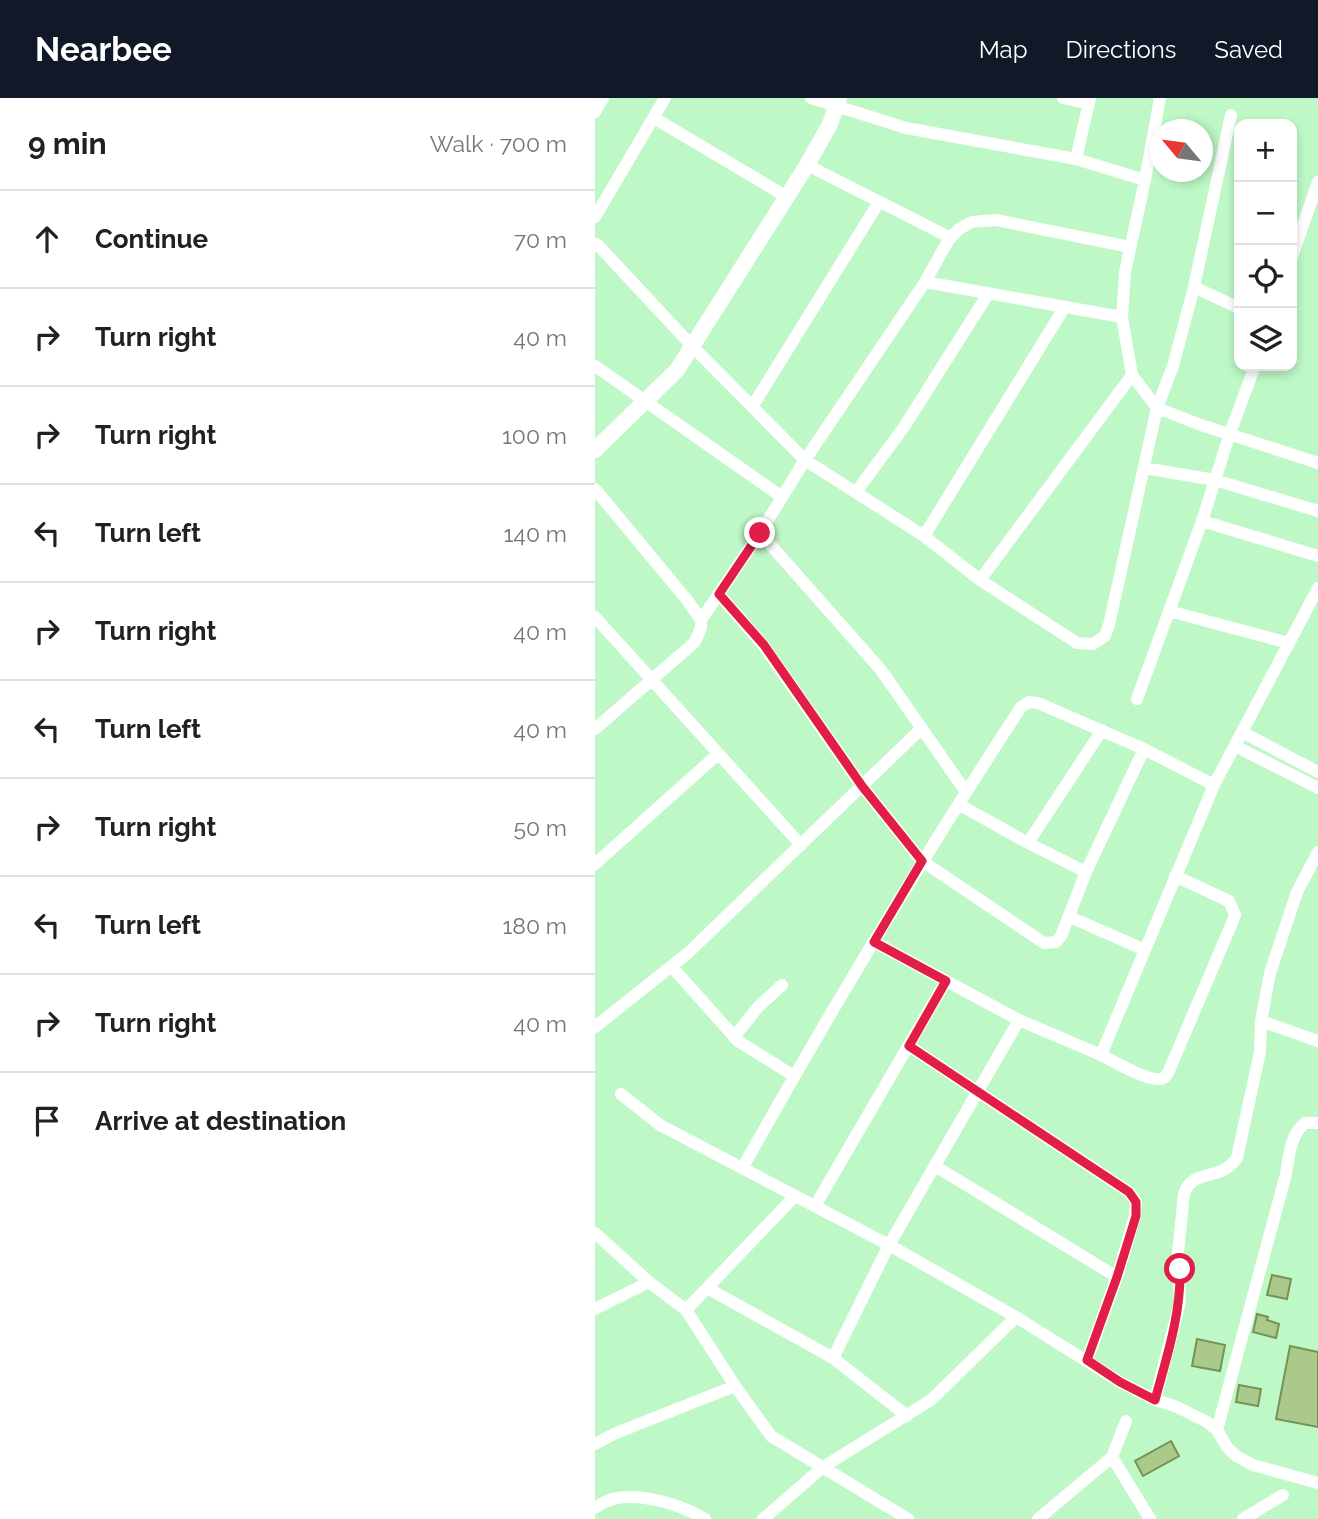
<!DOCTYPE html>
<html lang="en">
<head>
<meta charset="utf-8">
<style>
	:root { --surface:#fff; --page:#f6f6f6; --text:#202124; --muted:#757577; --line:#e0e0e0; --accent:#111827 }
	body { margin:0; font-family:Raleway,sans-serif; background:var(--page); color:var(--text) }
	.controls { position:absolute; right:21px; top:21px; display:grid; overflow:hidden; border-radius:14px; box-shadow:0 4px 10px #0003 }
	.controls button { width:63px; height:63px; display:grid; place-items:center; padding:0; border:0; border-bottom:2px solid var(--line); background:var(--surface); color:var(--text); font:35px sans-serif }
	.compass { position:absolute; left:555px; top:21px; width:63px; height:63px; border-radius:50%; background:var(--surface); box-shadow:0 4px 10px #0003; rotate:299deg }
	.stop { position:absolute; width:21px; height:21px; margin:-16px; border:5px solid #e11d48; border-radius:50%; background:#fff }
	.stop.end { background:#e11d48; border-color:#fff; box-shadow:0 2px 7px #0008 }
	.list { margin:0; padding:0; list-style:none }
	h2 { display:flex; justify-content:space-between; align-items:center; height:91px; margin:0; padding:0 28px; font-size:30px }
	h2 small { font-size:23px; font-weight:400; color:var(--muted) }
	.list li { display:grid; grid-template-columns:46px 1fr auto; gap:21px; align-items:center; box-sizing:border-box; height:98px; padding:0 28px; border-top:2px solid var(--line) }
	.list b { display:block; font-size:26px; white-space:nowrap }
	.list em { font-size:23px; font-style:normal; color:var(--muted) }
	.icon { flex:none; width:38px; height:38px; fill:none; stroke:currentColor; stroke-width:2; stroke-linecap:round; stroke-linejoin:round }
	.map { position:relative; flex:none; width:723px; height:1421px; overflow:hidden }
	header { display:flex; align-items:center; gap:42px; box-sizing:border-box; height:98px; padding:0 35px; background:var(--accent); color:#fff }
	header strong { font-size:33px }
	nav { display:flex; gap:38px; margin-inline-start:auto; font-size:24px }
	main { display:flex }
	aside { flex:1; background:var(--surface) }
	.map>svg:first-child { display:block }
	.building { fill:#abc98a; stroke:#769255; stroke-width:2 }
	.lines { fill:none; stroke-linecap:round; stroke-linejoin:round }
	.minor { stroke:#fff; stroke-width:12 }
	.tertiary { stroke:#fff; stroke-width:16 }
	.route { stroke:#e11d48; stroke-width:9 }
</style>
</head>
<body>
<header>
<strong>Nearbee</strong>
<nav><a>Map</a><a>Directions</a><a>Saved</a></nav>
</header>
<main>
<aside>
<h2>9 min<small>Walk · 700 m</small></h2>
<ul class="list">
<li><svg class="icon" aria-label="ahead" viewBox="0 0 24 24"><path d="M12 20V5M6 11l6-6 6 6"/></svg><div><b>Continue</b></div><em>70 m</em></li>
<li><svg class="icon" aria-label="right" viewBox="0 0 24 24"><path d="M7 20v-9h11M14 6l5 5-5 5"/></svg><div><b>Turn right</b></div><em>40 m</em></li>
<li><svg class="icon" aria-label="right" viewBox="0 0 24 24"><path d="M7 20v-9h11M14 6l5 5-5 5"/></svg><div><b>Turn right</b></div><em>100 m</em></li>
<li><svg class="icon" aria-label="left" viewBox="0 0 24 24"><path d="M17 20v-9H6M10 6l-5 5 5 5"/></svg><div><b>Turn left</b></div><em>140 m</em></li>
<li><svg class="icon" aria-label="right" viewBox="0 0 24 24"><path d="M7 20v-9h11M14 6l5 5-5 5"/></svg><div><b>Turn right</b></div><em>40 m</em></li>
<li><svg class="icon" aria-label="left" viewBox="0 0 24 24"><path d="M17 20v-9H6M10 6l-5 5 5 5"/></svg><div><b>Turn left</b></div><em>40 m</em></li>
<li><svg class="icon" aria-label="right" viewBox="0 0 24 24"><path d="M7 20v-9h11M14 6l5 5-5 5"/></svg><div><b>Turn right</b></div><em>50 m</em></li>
<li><svg class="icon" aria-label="left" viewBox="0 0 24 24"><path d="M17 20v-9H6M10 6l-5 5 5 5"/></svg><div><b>Turn left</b></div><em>180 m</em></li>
<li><svg class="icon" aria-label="right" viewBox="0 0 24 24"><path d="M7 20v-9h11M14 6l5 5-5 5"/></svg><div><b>Turn right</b></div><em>40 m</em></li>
<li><svg class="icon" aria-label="arrive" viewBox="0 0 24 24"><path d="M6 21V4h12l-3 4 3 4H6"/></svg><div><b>Arrive at destination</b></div></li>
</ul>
</aside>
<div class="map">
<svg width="723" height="1421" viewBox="0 0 723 1421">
	<rect width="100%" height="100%" fill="#bdf8c6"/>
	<path class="building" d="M677 1177 696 1181 692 1201 672 1197Z
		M662 1216 673 1219 672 1222 684 1226 681 1240 658 1234Z
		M602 1241 630 1247 625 1273 597 1268Z
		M695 1248 723 1254V1329L681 1321Z
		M644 1287 666 1291 663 1308 641 1304Z
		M576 1343 584 1358 548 1378 540 1363Z"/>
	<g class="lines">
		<path class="minor" d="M216 0 311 30 481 61
			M468 0 494 6
			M495 0 481 61 550 82
			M565 0 550 82 530 174 527 219 537 277 562 310 606 327 723 365
			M0 14 8 0
			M59 20 192 99
			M212 67 356 140
			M0 119 70 0
			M2 146 97 248 210 362 329 438 385 482 482 545 498 546 510 538 514 527 562 310 578 268 599 189 636 17
			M697 159 723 84
			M330 184 527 219
			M599 189 644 210
			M0 268 187 399
			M157 309 284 104
			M549 370 620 382 723 413
			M0 391 92 502 106 522
			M261 394 309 329 393 196
			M607 423 723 458
			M329 438 469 210
			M385 482 537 277
			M124 496 168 547 267 688 327 763 449 845 461 844 466 838 491 774 549 651
			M574 513 694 545
			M0 519 206 747
			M542 601 607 423 635 335 660 268
			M0 631 100 544 106 530V522L165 435
			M647 634 723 674
			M640 648 723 690
			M371 694 286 572 165 435 210 362 330 184 353 143 364 131 377 124 401 122 535 149
			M365 707 433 745 491 774
			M433 745 507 632
			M0 766 123 656
			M475 819 550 852
			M279 844 424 922
			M77 869 143 943 199 978
			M666 923 723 943
			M0 929 93 855 327 630
			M139 939 163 909 187 887
			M314 948 534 1094 541 1104 540 1118 522 1179 492 1262
			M506 957C518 963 552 983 564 981 569 981 570 979 573 975L637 825 640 817 634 803 580 778
			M26 996 65 1027 294 1147 421 1219 525 1284 560 1302 580 1308 612 1324 622 1332 632 1349 641 1358 658 1367 723 1385
			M340 1068 522 1179
			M148 1069C235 913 328 759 426 609L434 604 443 605 549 651 619 687
			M220 1108 351 883
			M0 1135 54 1184
			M114 1191 238 1260 312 1318
			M0 1211 54 1184 91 1212 140 1288
			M91 1212 200 1098
			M238 1260 294 1147 424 922 506 957 619 687 723 490
			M560 1302 585 1204 583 1154 589 1096C598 1069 624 1085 642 1060L665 954 666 923 675 875 702 794 723 754
			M622 1332 691 1076C694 1058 695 1037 710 1025H723
			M0 1346 21 1335 140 1288 176 1338 313 1421
			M517 1359 555 1421
			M0 1410C27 1387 83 1405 110 1421
			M168 1421 228 1369 336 1302 421 1219
			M443 1421 517 1359 531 1323
			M648 1421 688 1397"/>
		<path class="tertiary" d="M0 352 82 272 212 67 235 26 244 0"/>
	</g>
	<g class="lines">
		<path class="route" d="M165 435 124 496 169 547 267 688 327 763 279 844 351 883 314 948 534 1094 541 1104V1118L522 1179 492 1262 525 1284 560 1302C572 1258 586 1216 585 1171"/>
	</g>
</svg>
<div class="controls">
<button>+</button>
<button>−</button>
<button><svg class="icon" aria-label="locate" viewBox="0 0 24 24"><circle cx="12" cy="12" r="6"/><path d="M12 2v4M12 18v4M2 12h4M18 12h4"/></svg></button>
<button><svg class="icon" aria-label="layers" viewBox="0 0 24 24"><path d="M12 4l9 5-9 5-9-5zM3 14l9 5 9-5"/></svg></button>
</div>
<svg class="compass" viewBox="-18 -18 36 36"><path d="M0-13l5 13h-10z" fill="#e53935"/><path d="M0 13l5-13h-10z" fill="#757577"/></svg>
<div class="stop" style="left:585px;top:1171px"></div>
<div class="stop end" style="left:165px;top:435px"></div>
</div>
</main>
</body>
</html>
